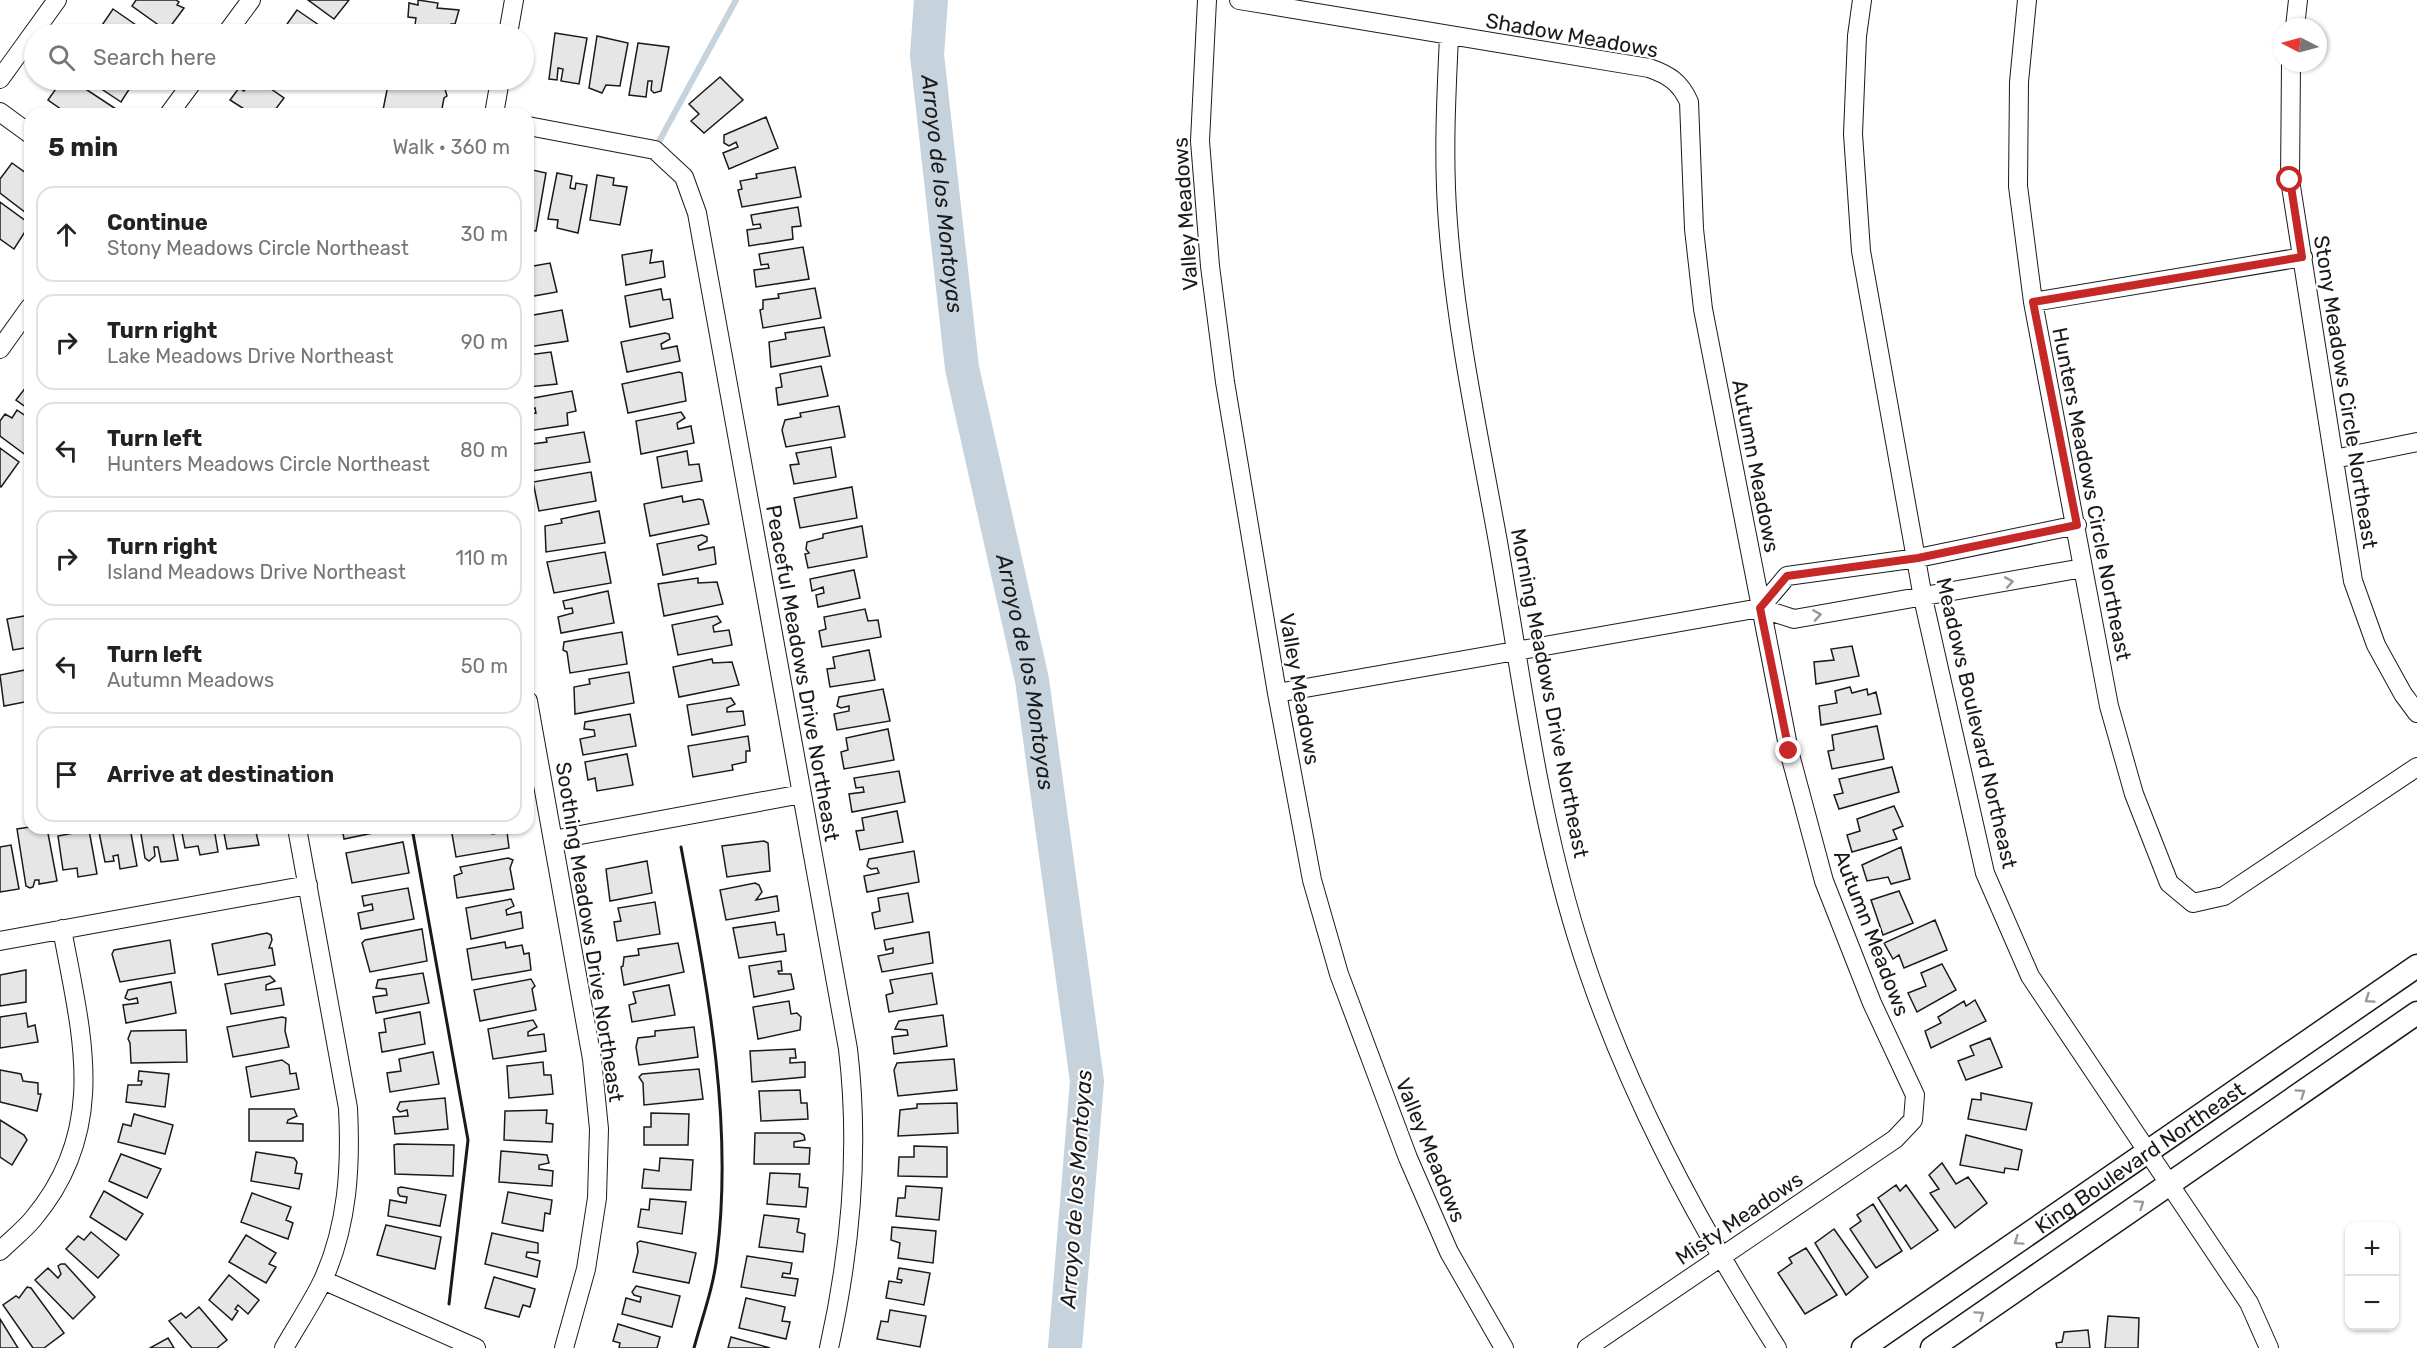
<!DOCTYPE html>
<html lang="en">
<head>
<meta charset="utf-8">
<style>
	:root { --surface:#fff; --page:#f2f2f2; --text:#222; --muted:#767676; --line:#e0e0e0 }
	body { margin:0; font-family:Rubik,sans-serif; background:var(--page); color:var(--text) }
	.controls { position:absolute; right:18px; bottom:18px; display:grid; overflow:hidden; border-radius:12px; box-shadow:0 2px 4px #0004 }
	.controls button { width:54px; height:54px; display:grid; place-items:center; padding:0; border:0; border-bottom:2px solid var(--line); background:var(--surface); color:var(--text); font:30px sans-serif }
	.compass { position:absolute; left:2273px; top:18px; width:54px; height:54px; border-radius:50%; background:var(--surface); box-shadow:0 2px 4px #0004; rotate:276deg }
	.stop { position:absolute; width:18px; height:18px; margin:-14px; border:4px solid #c62828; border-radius:50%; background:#fff }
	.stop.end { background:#c62828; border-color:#fff; box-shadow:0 2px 6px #0008 }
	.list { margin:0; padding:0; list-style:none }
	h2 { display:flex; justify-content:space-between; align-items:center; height:78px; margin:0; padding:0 24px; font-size:26px }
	h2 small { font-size:20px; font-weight:400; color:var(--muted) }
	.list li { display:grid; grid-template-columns:39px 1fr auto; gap:18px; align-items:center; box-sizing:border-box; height:96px; margin:0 12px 12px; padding:0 12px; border:2px solid var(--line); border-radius:18px }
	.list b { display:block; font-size:22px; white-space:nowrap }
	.list p { margin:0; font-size:20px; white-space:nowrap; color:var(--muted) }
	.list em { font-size:20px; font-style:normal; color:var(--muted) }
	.icon { flex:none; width:33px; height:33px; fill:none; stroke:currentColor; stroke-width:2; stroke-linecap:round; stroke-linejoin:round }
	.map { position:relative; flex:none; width:2417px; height:1348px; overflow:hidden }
	.search { position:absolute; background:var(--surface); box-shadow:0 2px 4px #0004; left:24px; top:24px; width:510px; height:66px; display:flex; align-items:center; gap:15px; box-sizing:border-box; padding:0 21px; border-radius:33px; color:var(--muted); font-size:22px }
	.panel { position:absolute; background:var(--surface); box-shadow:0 2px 4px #0004; left:24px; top:108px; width:510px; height:726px; border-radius:18px }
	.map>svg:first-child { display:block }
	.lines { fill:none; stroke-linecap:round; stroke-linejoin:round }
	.stream { stroke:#c6d2dc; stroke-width:6 }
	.river { stroke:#c6d2dc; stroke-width:34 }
	.building { fill:#e6e6e6; stroke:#1a1a1a; stroke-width:1.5 }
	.minor-casing { stroke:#1a1a1a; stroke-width:20 }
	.tertiary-casing { stroke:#1a1a1a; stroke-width:25 }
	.minor { stroke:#fff; stroke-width:18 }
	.tertiary { stroke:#fff; stroke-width:22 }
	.wall { stroke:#1a1a1a; stroke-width:3 }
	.oneway { stroke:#989898 }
	.route { stroke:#c62828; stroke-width:8 }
	.labels { text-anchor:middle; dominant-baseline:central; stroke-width:4.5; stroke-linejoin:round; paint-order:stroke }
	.street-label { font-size:21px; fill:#1a1a1a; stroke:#fff }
	.water-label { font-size:22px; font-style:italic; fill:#1a1a1a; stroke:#fff }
</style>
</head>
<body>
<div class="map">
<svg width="2417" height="1348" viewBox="0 0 2417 1348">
	<rect width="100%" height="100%" fill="#fff"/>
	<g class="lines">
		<path class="stream" d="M656 147 736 0"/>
		<path class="river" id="s1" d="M931 0 927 55 962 368 1032 680 1087 1081 1065 1348"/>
	</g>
	<path class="building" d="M136 0H176L179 2 177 5 184 8 167 31 132 6Z
		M308 0H349L334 19Z
		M418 0 438 3 437 8 459 10 455 24H451L450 28 458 29 457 34 414 32 416 18 408 17 409 3 418 5Z
		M113 9 149 34H96Z
		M297 10 332 34H280Z
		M555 33 587 38 579 84 561 81 563 69 558 68 557 80 549 79Z
		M597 36 628 43 620 86 606 85 602 93 589 88Z
		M638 43 669 47 661 91 654 93 651 90 652 81H648L646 97 629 95Z
		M720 77 743 100 704 133 691 121 699 114 689 104Z
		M62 80H72L116 109 112 114H68L48 100Z
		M88 80H119L130 88 121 102Z
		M252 80H258L284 98 272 114H252L230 100 239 88 244 91Z
		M389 80 445 89 447 96 444 98 441 114H407L383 110Z
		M766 117 778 148 729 169 723 153 738 147 736 142 729 146 724 143V135Z
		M12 163 30 176V216L0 193V179Z
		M795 167 801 197 742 207 738 190 742 189 740 181 757 178 756 174Z
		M528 169 546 173 536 231 528 230Z
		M557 173 572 176 570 188 575 189 576 183 587 185 578 233 557 228 558 220 548 219Z
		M597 175 614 178 613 185 627 187 620 225 590 220Z
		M0 202 30 224 14 249 0 239Z
		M798 207 801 226 792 227 793 239 749 246 747 230 761 228 760 224 753 225 751 215Z
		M803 247 809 279 756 287 754 270 769 268 768 264 761 265 759 254Z
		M652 250 650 263 663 261 665 277 626 285 622 255Z
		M550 263 557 292 528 297V267Z
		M815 288 821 318 763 328 760 310 763 309V300L779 298 778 294Z
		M661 289 663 300 670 299 673 318 630 327 625 296Z
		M562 310 568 341 528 347V316Z
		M824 327 830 356 771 367 769 342 786 339 785 333Z
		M665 333 669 334 670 339 661 344 662 349 677 346 680 361 627 372 621 342Z
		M551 352 557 384 528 387V355Z
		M821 366 828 396 778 405 776 388 782 387 780 374Z
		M679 372 682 373 686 401 628 413 622 384Z
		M26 387 30 390V410L16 400Z
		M572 391 576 411 567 413 568 425 528 431V414L536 413 535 408 528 410V399Z
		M839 406 845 437 786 447 782 430 785 420 801 417 800 413Z
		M17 410 30 419V452L27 456 0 436V421L5 414 12 418Z
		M681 412 685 418 677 423 678 429 691 426 694 443 641 454 636 421Z
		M584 432 590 462 532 471 528 455 532 444 547 442 546 438Z
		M831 447 836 477 794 484 790 465 799 464 796 453Z
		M0 448 19 462 1 487 0 486Z
		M687 451 689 465 699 464 702 481 662 488 657 457Z
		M591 472 596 501 539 511 533 482Z
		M852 487 857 518 800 528 794 498Z
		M682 496 683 502 699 499 703 500 709 524 650 536 644 504Z
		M599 511 605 543 546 552 545 526 562 523 561 519Z
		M862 526 867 557 808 568 805 554 809 553 806 549 807 542 823 538V534Z
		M702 535 707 537V541L698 546 699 550 714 547 716 564 663 575 657 544Z
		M605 552 611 583 554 593 547 562Z
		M854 570 860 598 818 607 816 595 824 593 823 587 812 591 810 579Z
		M698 578V583L717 582 723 604 664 616 658 584Z
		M608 591 614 623 561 633 558 617 573 613 572 608 565 609 563 601Z
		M865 609 868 621 878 620 881 637 822 647 819 631 826 629 824 617Z
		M30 615V647L13 650 7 619Z
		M717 616 721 622 713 626 714 632 729 630 732 645 678 655 672 625Z
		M622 632 627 664 570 673 567 652 563 650 564 642Z
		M1852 646 1859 676 1816 684 1814 662 1834 660 1831 649Z
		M869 650 875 680 830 687 827 669 835 668 833 657Z
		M712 659 713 663 732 662 739 685 679 697 673 667Z
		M30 669V701L4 706 0 675Z
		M629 672 634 703 575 714 574 687 590 684 589 679Z
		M1850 687 1852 693 1867 689 1868 695 1876 692 1881 714 1821 725 1819 706 1837 703 1835 691Z
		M883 689 890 721 837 730 834 714 849 711V706L841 708 837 706 839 697Z
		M731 698 735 704 727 708V712L743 711 745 725 692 735 687 705Z
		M630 714 636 746 583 755 580 739 595 736 594 730 584 729 585 722Z
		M1877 726 1884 759 1832 769 1828 751 1834 750 1832 735Z
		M888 729 894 760 844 769 841 752 848 750 846 738Z
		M748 736 750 751H746V762L732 765 733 770 693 777 688 746Z
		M627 754 633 785 597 791 595 778 588 780 585 762Z
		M1892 767 1899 792 1839 809 1834 795 1843 793 1839 779Z
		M899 771 905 802 852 812 849 794 864 792 863 787 856 788 854 778Z
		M1894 806 1903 826 1893 830 1897 839 1852 852 1847 835 1860 831 1857 819Z
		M897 811 903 842 860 850 856 831 864 830 862 818Z
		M30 827 47 828 57 881 39 884V880H35L33 887 30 888 26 886 17 829Z
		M120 828H130L137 866 120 869 118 855 113 856 114 861 105 862 99 832Z
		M140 828H172L178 860 161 862 158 847H154L155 856 149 861 145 858Z
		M181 828H214L218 852 200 855 198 846 185 848Z
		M223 828H255L259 845 227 849Z
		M342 828H391L392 829 344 839Z
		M451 828H498L491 830 492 834 507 832 509 848 456 857Z
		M89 830 97 874 78 877 77 868 63 870 58 836Z
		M764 841 768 843 770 871 727 877 722 846Z
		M403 842 409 873 352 883 346 853Z
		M11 845 19 889 0 892V847Z
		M1901 847 1910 879 1891 884 1888 877 1867 881 1862 865Z
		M914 851 919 882 867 892 864 876 879 873 877 868 871 869 867 866 869 859Z
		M508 858 513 860 510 868 514 889 457 898 454 876 462 873 460 867Z
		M647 861 652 893 610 901 606 869Z
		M755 883 759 885 762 892 756 900 777 896 779 911 726 920 720 890Z
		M408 888 414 919 361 929 358 913 373 910 372 904 364 906 362 896Z
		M1899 891 1913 923 1883 935 1871 900Z
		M908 893 913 922 875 929 872 913 880 911 878 898Z
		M511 899 514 906 506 910 507 915 521 912 523 928 471 939 466 908Z
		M655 902 660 934 617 941 614 922 621 921 618 908Z
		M1935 920 1947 950 1904 968 1899 955 1893 959 1884 943Z
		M775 922 777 935 784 934 786 951 739 958 733 928Z
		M422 929 427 961 370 972 362 943 365 940Z
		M929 932 933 963 882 972 878 956 893 953V948L886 950 884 940Z
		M267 933 271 935 272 940 269 948H272L275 965 218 975 212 944Z
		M170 940 175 973 120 982 112 954 114 950Z
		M505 942 506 948 522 945 524 954 529 953 531 970 472 980 467 949Z
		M678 943 684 972 624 985 621 967 623 966 624 957 639 955 638 949Z
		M781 961 782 971H778L779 974H791L794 989 754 997 749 966Z
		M1942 964 1956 990 1917 1012 1908 993 1926 986 1921 973Z
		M26 970V1002L0 1006V975Z
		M423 973 429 1003 376 1013 373 997 387 995 386 989 376 988 378 980Z
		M932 973 937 1004 889 1012 886 995 893 993 890 980Z
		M270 976 275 981 266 985V990L281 988 284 1005 231 1014 225 984Z
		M531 979 535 986 532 989 536 1010 480 1021 474 990Z
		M171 982 176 1013 126 1023 123 1005 138 1003 137 998 129 1000 125 998 128 990Z
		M669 985 675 1015 632 1022 629 1005 636 1003 633 992Z
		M1975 1000 1986 1021 1931 1048 1925 1031 1941 1023 1938 1017 1964 1001 1966 1006Z
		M789 1001 791 1014 797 1013 801 1017 800 1030 758 1039 753 1007Z
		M420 1012 425 1044 382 1052 379 1033 386 1032 384 1019Z
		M26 1013 28 1027 35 1025 38 1042 0 1048V1017Z
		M943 1015 947 1046 894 1054 892 1037 908 1035 907 1030 895 1029 899 1021Z
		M282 1017 286 1018 285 1031 289 1047 233 1057 227 1027Z
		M533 1020 537 1027 528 1032V1036L544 1034 546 1051 493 1059 488 1029Z
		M694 1027 698 1057 639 1065 636 1047 638 1038 655 1036V1031Z
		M186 1030 187 1062 131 1063 130 1043 128 1039 131 1031Z
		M1990 1038 2002 1067 1966 1080 1958 1061 1974 1055 1970 1046Z
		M795 1049 796 1058H790V1063L805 1062V1077L752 1082 750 1051Z
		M433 1052 439 1084 390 1092 387 1073 401 1071 399 1059Z
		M954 1059 957 1090 898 1096 894 1070 897 1063Z
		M282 1060 289 1065 290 1074 296 1073 299 1089 251 1097 246 1067Z
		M543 1062 544 1075H551L553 1094 509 1098 507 1066Z
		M699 1069 703 1099 644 1105 643 1083 639 1077 642 1074Z
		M0 1070 21 1074 23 1081 38 1083V1094H41L37 1111 0 1102Z
		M139 1071 169 1074 165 1107 126 1102 128 1085H141L142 1081H138Z
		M800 1090 801 1103H807L808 1119 761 1121 759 1091Z
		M1981 1093 2032 1103 2026 1130 1968 1119 1972 1099 1981 1100Z
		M445 1098 448 1129 395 1134 393 1117 408 1116 407 1110 400 1112 397 1109 400 1102Z
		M957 1103 958 1133 898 1136 900 1110 917 1108V1104Z
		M249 1109H294L297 1116 288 1120 287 1123 303 1124V1141H249Z
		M547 1110 546 1123 553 1124 552 1142 504 1140 505 1111Z
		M651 1113 689 1114 688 1145H644V1127H651Z
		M134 1114 173 1125 165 1154 118 1142 123 1124 131 1126Z
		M0 1120 24 1135 27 1140 12 1165 0 1157Z
		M755 1133H800L804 1135 805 1140 794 1142V1147L810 1148 809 1164H754Z
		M1966 1135 2022 1150 2018 1170 2005 1168 2004 1173 1960 1165Z
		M397 1144 454 1145 453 1176 395 1174 394 1145Z
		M914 1146 947 1147V1177L898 1176 899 1157H914Z
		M501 1151 547 1155 549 1163 539 1165V1169L553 1171 552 1186 499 1182Z
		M256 1152 294 1158 297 1162 295 1173 302 1174 299 1189 251 1181Z
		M121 1154 161 1169 147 1198 109 1181Z
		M660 1158 693 1160 691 1190 642 1188 644 1169 659 1171Z
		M1942 1163 1956 1184 1968 1177 1987 1203 1955 1228 1930 1193 1939 1189 1929 1175Z
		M770 1173 800 1174 799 1187 808 1188 806 1207 767 1204Z
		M1896 1185 1900 1191 1906 1185 1938 1230 1911 1249 1878 1198Z
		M906 1186 942 1188 939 1220 896 1216 898 1198H905Z
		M401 1187 446 1195 440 1226 388 1216 390 1200 406 1203 407 1197 400 1196 398 1193V1188Z
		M104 1191 143 1214 126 1240 90 1217Z
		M508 1192 552 1200 550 1214 545 1213 543 1231 502 1223Z
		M252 1193 291 1207 286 1220 293 1223 288 1239 241 1222Z
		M650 1199 686 1202 682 1234 638 1227 641 1209 649 1210Z
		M1873 1204 1902 1251 1876 1268 1850 1229 1861 1221 1857 1215Z
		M764 1215 799 1219 797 1232 805 1234 803 1252 759 1247Z
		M386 1225 441 1237 435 1269 377 1255Z
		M892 1227 936 1231 933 1263 898 1258 900 1243 891 1240Z
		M1834 1229 1868 1277 1846 1295 1815 1243Z
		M91 1232 119 1255 98 1278 66 1249 78 1236 84 1240Z
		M492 1233 538 1243V1253L527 1252 526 1257 540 1261 537 1277 485 1264Z
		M246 1235 276 1253 269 1264 276 1267 266 1283 229 1262Z
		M640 1241 696 1253 689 1283 633 1272 638 1252 637 1243Z
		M1806 1248 1837 1295 1805 1314 1778 1273 1792 1263 1789 1258Z
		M747 1256 792 1263 790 1274 783 1273 782 1277 798 1279 795 1296 741 1287Z
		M61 1264H65L95 1297 73 1319 35 1280 48 1268 58 1278 61 1274 58 1266Z
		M899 1268 930 1273 924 1305 886 1298 889 1281 901 1283 902 1280 897 1279Z
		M229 1275 259 1300 248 1314 238 1305 235 1309 238 1311 232 1320 209 1300Z
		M494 1277 535 1289 530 1307 523 1305 519 1317 485 1308Z
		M636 1286 680 1296 672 1327 622 1314 626 1298 640 1302 641 1297 634 1295 632 1292Z
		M27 1287 31 1288 64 1333 44 1348H33L3 1305 16 1296 19 1298Z
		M746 1298 785 1307 782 1321 790 1322 786 1339 739 1328Z
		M199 1307 227 1340 217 1348H192L169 1321 181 1313 186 1318Z
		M890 1310 926 1316 920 1347 877 1339 881 1321 888 1322Z
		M2108 1316 2139 1318 2138 1348H2105Z
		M0 1319 18 1348H0Z
		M618 1324 660 1337 657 1348H619L620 1343 613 1341Z
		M2088 1330 2090 1348H2057L2056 1343 2062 1342 2064 1332Z
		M731 1337 770 1348H728Z
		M168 1338 174 1348H150Z"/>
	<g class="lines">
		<defs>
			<path id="minor" d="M1207 0 1200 141 1210 266 1225 382 1277 693 1312 880 1339 974 1408 1158 1449 1252 1504 1348
				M1239 0 1649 68C1669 75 1680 82 1689 102L1694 229 1703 309 1789 751 1824 881 1872 1003 1915 1095 1913 1120 1895 1139 1587 1348
				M1862 0 1857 36 1853 134 1861 251 1923 598 1985 873 2030 976 2249 1303 2269 1348
				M2027 0 2019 82 2018 186 2033 302 2109 706 2134 794 2169 883 2193 903 2224 896 2417 767
				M2295 27 2298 0
				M226 34 251 0
				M508 34 514 0
				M1449 37C1446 99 1443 161 1448 223 1456 330 1479 436 1498 542 1521 673 1537 807 1576 934 1621 1081 1695 1219 1777 1348
				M2291 63 2290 180 2353 581 2376 645 2403 694 2417 713
				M0 79 57 0
				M0 112 30 134
				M169 114 194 80
				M494 114 500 80
				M528 126 655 150 684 177 697 213 848 1049C860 1150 851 1249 829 1348
				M2033 302 2303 257
				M0 349 30 307
				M2334 459 2417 442
				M1760 608 1787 576 1918 558 2077 525
				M1277 693 1760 608 1794 619 2083 568
				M528 701 592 1059 599 1129 597 1198 586 1269 564 1348
				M553 840 802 794
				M0 941 308 885
				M0 1251C11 1240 24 1230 33 1219 110 1128 81 1033 62 929
				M323 1280 476 1348
				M284 1348C297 1325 312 1303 323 1280 348 1225 351 1166 348 1108L297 828"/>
			<g id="tertiary">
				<path id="s2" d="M1863 1348 2417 966"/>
				<path d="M1932 1348 2417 1013"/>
			</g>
		</defs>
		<use href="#minor" class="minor-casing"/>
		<use href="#tertiary" class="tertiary-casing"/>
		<use href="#minor" class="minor"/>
		<use href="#tertiary" class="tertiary"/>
		<path class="wall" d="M412 828 468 1140 449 1304
			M681 847C706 981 734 1118 717 1255 714 1286 702 1318 694 1348"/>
	</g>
	<defs><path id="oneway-chevron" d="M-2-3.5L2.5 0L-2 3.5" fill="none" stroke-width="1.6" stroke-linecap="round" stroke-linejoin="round" transform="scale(1.5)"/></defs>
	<g class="oneway">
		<use href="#oneway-chevron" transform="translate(2009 582) rotate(-10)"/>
		<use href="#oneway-chevron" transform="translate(1817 615) rotate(-9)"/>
		<use href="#oneway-chevron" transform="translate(2369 999) rotate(146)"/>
		<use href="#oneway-chevron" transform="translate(2301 1093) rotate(-35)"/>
		<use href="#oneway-chevron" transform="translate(2140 1204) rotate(-35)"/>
		<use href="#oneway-chevron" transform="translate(2018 1241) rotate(145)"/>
		<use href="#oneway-chevron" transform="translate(1980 1315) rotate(-35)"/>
	</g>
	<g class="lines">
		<path class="route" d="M1789 751 1760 608 1787 576 1918 558 2077 525 2033 302 2302 257 2290 180"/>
	</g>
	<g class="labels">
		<g class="street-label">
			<text transform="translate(1572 35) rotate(10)">Shadow Meadows</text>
			<text transform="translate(1185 214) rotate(-94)">Valley Meadows</text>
			<text transform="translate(2346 392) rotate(81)">Stony Meadows Circle Northeast</text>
			<text transform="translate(1756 466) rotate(79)">Autumn Meadows</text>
			<text transform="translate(2092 494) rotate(79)">Hunters Meadows Circle Northeast</text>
			<text transform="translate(803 673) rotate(80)">Peaceful Meadows Drive Northeast</text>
			<text transform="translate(1300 689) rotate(80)">Valley Meadows</text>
			<text transform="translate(1550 693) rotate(79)">Morning Meadows Drive Northeast</text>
			<text transform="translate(1977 723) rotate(77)">Meadows Boulevard Northeast</text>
			<text transform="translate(590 932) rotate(81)">Soothing Meadows Drive Northeast</text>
			<text transform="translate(1872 933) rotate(69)">Autumn Meadows</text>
			<text transform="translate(1431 1150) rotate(68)">Valley Meadows</text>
			<text stroke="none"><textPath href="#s2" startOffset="336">King Boulevard Northeast</textPath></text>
			<text transform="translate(1739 1218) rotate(-34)">Misty Meadows</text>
		</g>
		<g class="water-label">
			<text stroke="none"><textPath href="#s1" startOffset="195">Arroyo de los Montoyas</textPath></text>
			<text stroke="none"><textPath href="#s1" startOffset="681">Arroyo de los Montoyas</textPath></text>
			<text transform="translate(1076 1189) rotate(-86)">Arroyo de los Montoyas</text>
		</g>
	</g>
</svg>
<div class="controls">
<button>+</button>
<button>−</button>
</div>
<svg class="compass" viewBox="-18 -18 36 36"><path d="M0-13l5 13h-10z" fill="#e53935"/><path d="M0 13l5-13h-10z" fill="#767676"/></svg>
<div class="stop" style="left:2290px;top:180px"></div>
<div class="stop end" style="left:1789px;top:751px"></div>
<div class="search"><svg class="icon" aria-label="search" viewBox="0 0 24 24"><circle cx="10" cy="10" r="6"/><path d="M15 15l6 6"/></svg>Search here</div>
<section class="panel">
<h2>5 min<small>Walk · 360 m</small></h2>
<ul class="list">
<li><svg class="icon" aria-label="ahead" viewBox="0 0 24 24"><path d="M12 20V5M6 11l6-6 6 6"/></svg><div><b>Continue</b><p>Stony Meadows Circle Northeast</p></div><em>30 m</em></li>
<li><svg class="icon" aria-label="right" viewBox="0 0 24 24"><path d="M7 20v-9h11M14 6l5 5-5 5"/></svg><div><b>Turn right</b><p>Lake Meadows Drive Northeast</p></div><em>90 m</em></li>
<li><svg class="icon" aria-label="left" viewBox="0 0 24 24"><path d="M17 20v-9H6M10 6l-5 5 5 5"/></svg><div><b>Turn left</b><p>Hunters Meadows Circle Northeast</p></div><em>80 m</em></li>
<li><svg class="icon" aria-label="right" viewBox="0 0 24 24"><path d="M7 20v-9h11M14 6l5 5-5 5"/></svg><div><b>Turn right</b><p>Island Meadows Drive Northeast</p></div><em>110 m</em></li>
<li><svg class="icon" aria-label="left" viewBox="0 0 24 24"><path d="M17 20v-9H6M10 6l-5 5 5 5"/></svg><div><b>Turn left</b><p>Autumn Meadows</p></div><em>50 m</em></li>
<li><svg class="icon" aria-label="arrive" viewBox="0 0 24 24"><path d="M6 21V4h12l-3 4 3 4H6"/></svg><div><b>Arrive at destination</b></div></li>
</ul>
</section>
</div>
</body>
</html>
